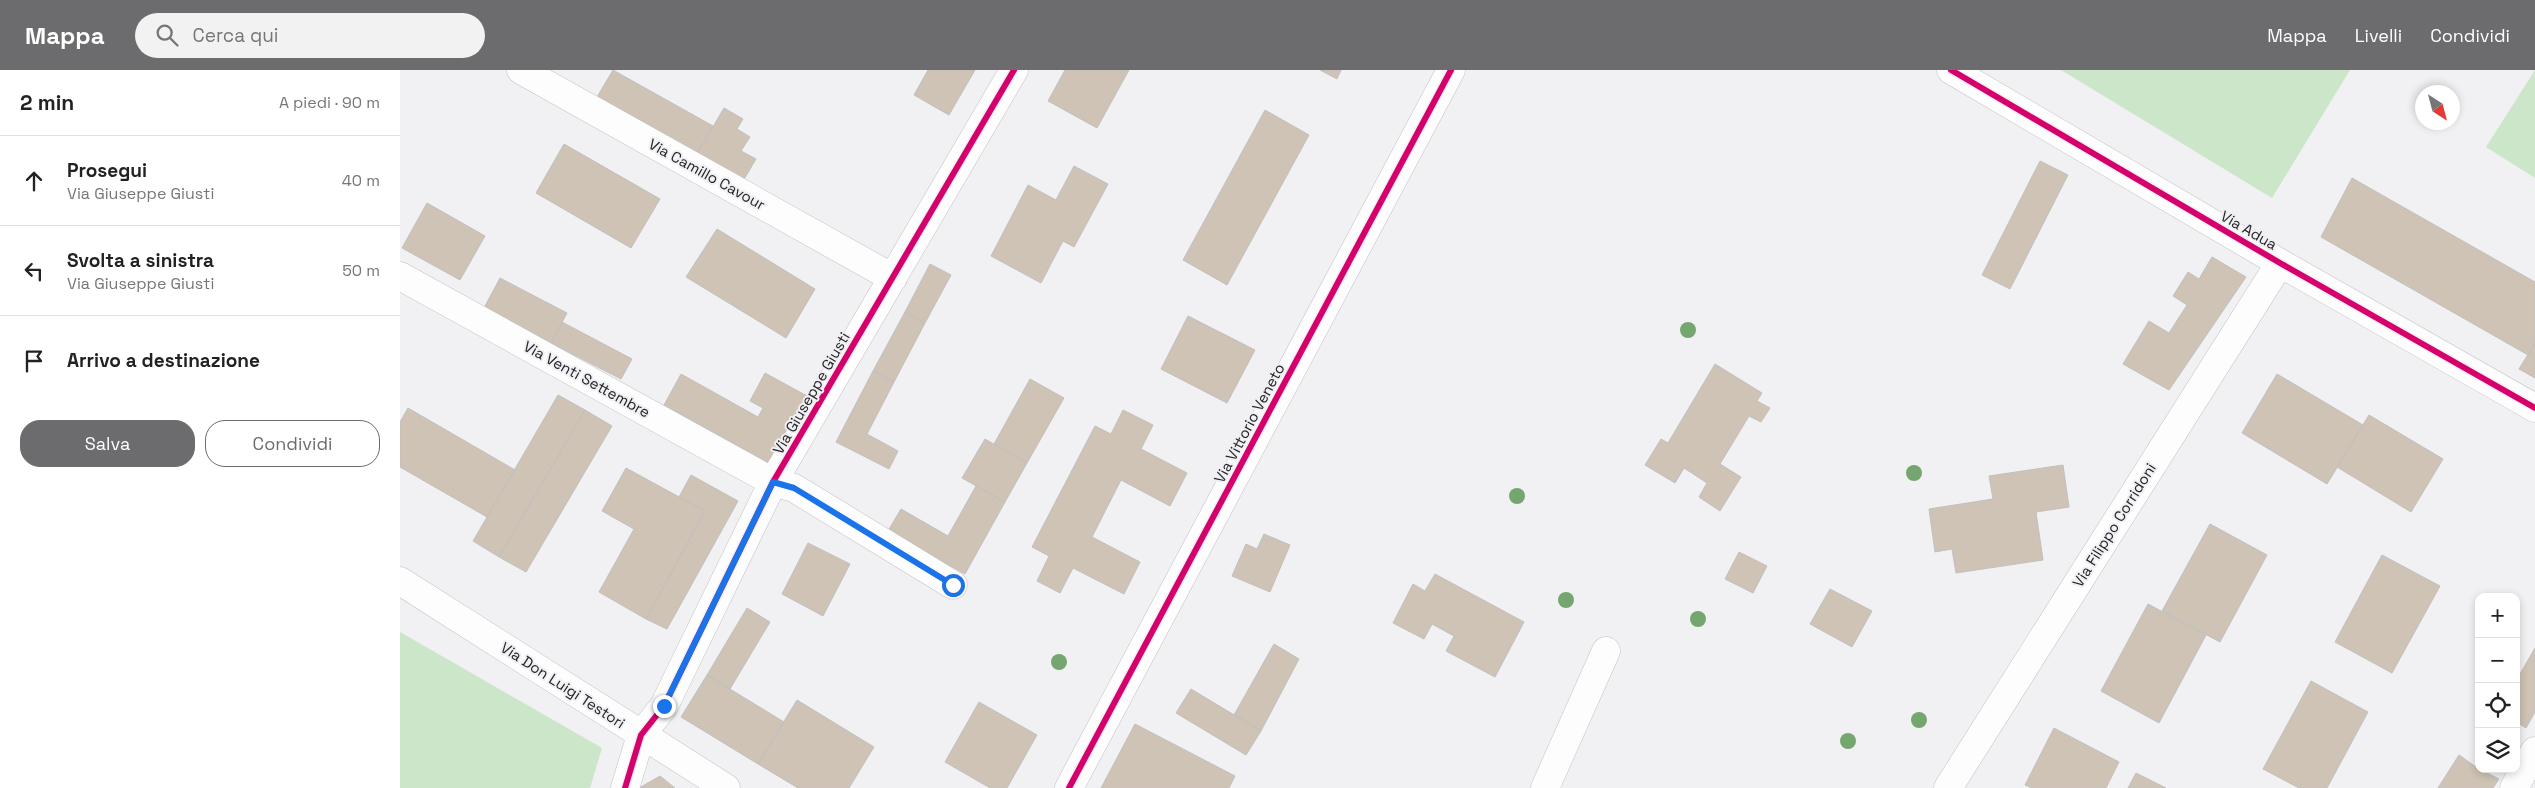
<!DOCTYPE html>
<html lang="it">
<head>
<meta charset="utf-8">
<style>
	:root { --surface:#fff; --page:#f2f2f2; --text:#222; --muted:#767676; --line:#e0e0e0; --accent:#6c6b6d }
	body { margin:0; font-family:"Space Grotesk",sans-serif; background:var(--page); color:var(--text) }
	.controls { position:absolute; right:15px; bottom:15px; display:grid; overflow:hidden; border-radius:10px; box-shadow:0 2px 8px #0003 }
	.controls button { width:45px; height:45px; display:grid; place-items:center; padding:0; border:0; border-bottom:1px solid var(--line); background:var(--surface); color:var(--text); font:25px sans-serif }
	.compass { position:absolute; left:2015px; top:15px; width:45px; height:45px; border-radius:50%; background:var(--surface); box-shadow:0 2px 8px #0003; rotate:144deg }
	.stop { position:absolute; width:15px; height:15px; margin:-11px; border:4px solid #1a73e8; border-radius:50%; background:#fff }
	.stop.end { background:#1a73e8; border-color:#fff; box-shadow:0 1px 5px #0008 }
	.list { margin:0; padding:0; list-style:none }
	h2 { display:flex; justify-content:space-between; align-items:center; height:65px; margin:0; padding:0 20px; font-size:21px }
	h2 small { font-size:16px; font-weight:400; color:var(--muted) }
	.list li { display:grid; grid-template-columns:32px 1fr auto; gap:15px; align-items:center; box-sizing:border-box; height:90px; padding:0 20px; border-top:1px solid var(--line) }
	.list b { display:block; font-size:19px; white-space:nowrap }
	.list p { margin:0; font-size:16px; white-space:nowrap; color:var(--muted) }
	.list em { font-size:16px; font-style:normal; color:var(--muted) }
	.actions { display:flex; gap:10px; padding:15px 20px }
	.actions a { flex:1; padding:11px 0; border:1px solid var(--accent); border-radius:20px; text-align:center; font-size:18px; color:var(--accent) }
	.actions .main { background:var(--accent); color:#fff }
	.icon { flex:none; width:28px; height:28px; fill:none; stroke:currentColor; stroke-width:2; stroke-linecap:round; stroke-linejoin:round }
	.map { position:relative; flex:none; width:2135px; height:718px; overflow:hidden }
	header { display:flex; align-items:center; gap:30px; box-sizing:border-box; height:70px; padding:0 25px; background:var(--accent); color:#fff }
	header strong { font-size:24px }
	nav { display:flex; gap:28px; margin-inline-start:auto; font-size:18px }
	.search { width:350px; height:45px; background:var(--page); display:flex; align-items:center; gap:12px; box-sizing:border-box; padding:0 18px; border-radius:28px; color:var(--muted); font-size:19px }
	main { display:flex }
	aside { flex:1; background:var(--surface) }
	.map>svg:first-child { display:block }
	.green { fill:#cbe6c8 }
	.building { fill:#cec3b4; stroke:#c1c0c0 }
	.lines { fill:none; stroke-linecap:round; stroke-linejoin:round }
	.minor-casing { stroke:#c3c2c4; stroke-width:29 }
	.minor { stroke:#fdfdfd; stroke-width:28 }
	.cycleway-casing { stroke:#f0eff3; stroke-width:9 }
	.cycleway { stroke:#d6006c; stroke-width:6 }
	.tree { fill:#75a670 }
	.route { stroke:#1a73e8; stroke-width:6 }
	.labels { text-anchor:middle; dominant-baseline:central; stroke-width:4; stroke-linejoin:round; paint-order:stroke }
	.street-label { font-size:15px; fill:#242325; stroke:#f0eff3 }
</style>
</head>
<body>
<header>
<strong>Mappa</strong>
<div class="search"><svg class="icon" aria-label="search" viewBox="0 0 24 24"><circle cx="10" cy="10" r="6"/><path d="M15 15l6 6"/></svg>Cerca qui</div>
<nav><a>Mappa</a><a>Livelli</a><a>Condividi</a></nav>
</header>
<main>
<aside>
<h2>2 min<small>A piedi · 90 m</small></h2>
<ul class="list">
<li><svg class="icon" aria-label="ahead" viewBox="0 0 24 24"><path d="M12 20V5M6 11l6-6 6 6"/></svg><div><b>Prosegui</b><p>Via Giuseppe Giusti</p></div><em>40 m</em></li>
<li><svg class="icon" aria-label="left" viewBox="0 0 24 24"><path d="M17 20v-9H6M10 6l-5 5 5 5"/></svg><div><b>Svolta a sinistra</b><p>Via Giuseppe Giusti</p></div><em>50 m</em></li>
<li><svg class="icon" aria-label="arrive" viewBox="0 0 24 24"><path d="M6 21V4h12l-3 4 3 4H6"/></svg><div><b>Arrivo a destinazione</b></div></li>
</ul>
<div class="actions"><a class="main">Salva</a><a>Condividi</a></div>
</aside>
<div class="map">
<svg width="2135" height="718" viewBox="0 0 2135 718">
	<rect width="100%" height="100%" fill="#f1f0f2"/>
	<path class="green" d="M1661 0H1950L1872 128Z
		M2135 0V108L2086 77Z
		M0 562 202 678 190 718H0Z"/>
	<path class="building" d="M213 0 313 56 297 84 197 27Z
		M528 0H575L549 45 514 25Z
		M665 0H729L697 58 648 31Z
		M920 0H941L937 9Z
		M324 38 343 49 337 59 350 67 341 81 356 89 343 111 297 84Z
		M865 40 909 65 827 215 783 190Z
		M164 74 260 129 231 178 136 123Z
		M1640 91 1668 105 1610 219 1582 205Z
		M674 96 708 114 674 177 663 171 641 213 591 186 628 115 656 130Z
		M1952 108 2135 212V273L2128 285 1921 167Z
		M27 133 85 166 60 210 2 178Z
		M317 159 415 219 386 268 286 207Z
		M1812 187 1846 207 1769 320 1723 294 1749 251 1769 263 1787 235 1773 226 1788 202 1799 209Z
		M530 194 551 205 525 253 505 242Z
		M100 208 167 243 151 273 84 238Z
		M505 242 525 253 494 312 473 301Z
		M788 246 855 280 827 333 761 299Z
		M162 252 232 289 221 309 151 273Z
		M2135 273V308L2119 299Z
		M1315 294 1362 323 1357 331 1370 338 1361 352 1349 346 1320 394 1341 407 1320 441 1299 427 1307 413 1284 398 1275 413 1245 395 1261 369 1268 373Z
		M473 301 494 312 467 364 498 381 489 399 436 372Z
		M365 303 409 327 371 394 264 335 281 304 358 347 363 338 350 331Z
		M1877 304 1963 355 1927 414 1842 363Z
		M630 309 664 328 627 393 594 374Z
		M158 325 185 340 99 487 73 471Z
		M8 338 115 400 87 447 0 397V352Z
		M185 340 212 356 126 502 99 487Z
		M723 340 753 355 741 379 787 403 770 436 721 410 692 467 740 492 724 524 673 498 660 523 637 511 649 486 632 477 695 356 711 364Z
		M1969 345 2043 389 2011 442 1937 397Z
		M585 369 627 393 605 432 562 408Z
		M1663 395 1669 437 1636 442 1643 490 1556 503 1552 479 1535 482 1529 439 1593 429 1589 406Z
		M226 398 305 441 246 549 199 522 234 459 202 441Z
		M291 405 338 431 267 559 246 549 305 441 279 427Z
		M576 416 605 432 565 504 488 461 501 439 548 466Z
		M1810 454 1867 485 1820 572 1762 541Z
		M864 464 890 475 870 522 832 506 846 474 857 479Z
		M408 473 450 494 423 546 382 524Z
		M1339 482 1367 496 1353 523 1325 509Z
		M1982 485 2040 516 1992 603 1935 572Z
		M1035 504 1124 552 1095 607 1046 581 1054 566 1032 554 1024 569 993 553 1013 514 1025 521Z
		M1430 519 1472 541 1452 577 1410 554Z
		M1748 534 1806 565 1759 653 1701 621Z
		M347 538 370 552 330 619 307 605Z
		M874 574 899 589 861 661 834 645Z
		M2135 578V642L2126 658 2116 652V611Z
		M307 605 384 652 358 694 281 647Z
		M1911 611 1968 642 1927 718H1899L1863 699Z
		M791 619 861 661 846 685 776 643Z
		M397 630 474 677 449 718H398L358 694Z
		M579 632 637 665 607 718H590L545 692Z
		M735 654 835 706 829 718H701Z
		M1654 658 1719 692 1706 718H1632L1625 715Z
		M2059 685 2079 699 2099 709 2093 718H2038Z
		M1736 703 1766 718H1728Z
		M260 706 275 718H239Z"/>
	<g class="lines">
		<defs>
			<path id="minor" d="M121 0 493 208
				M1551 0 1880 193 2135 338
				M0 206 373 412 394 418 553 515
				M0 511 326 718
				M225 718 241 665 264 636 373 412 614 0
				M669 718 1051 0
				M1145 718 1206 581
				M1548 718 1880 193
				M2114 718 2135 681"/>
		</defs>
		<use href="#minor" class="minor-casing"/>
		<use href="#minor" class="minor"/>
		<defs>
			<path id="cycleway" d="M1551 0 1880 193 2135 338
				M225 718 241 665 264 636 373 412 614 0
				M669 718 1051 0"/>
		</defs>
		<use href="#cycleway" class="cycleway-casing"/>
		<use href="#cycleway" class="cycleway"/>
	</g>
	<g class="tree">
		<circle cx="1288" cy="260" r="8"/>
		<circle cx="1514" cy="403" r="8"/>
		<circle cx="1117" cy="426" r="8"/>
		<circle cx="1166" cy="530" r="8"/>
		<circle cx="1298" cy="549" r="8"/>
		<circle cx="659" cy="592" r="8"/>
		<circle cx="1519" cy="650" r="8"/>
		<circle cx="1448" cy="671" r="8"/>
	</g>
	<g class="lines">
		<path class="route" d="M264 636 373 412 394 418 553 515"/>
	</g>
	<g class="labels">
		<g class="street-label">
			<text transform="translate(307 104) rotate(29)">Via Camillo Cavour</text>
			<text transform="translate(1849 160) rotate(30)">Via Adua</text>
			<text transform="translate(187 309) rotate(29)">Via Venti Settembre</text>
			<text transform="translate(411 323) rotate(-60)">Via Giuseppe Giusti</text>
			<text transform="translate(849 353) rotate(-62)">Via Vittorio Veneto</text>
			<text transform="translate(1714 455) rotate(-58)">Via Filippo Corridoni</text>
			<text transform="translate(163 615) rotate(33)">Via Don Luigi Testori</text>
		</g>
	</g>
</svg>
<div class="controls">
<button>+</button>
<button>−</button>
<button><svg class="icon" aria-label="locate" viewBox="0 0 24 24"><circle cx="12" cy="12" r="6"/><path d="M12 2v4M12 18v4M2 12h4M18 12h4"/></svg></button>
<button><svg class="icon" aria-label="layers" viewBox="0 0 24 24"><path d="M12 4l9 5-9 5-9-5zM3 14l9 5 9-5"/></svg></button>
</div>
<svg class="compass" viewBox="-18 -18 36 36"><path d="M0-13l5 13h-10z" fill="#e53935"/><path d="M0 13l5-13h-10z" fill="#767676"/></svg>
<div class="stop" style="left:553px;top:515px"></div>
<div class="stop end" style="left:264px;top:636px"></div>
</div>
</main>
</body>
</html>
